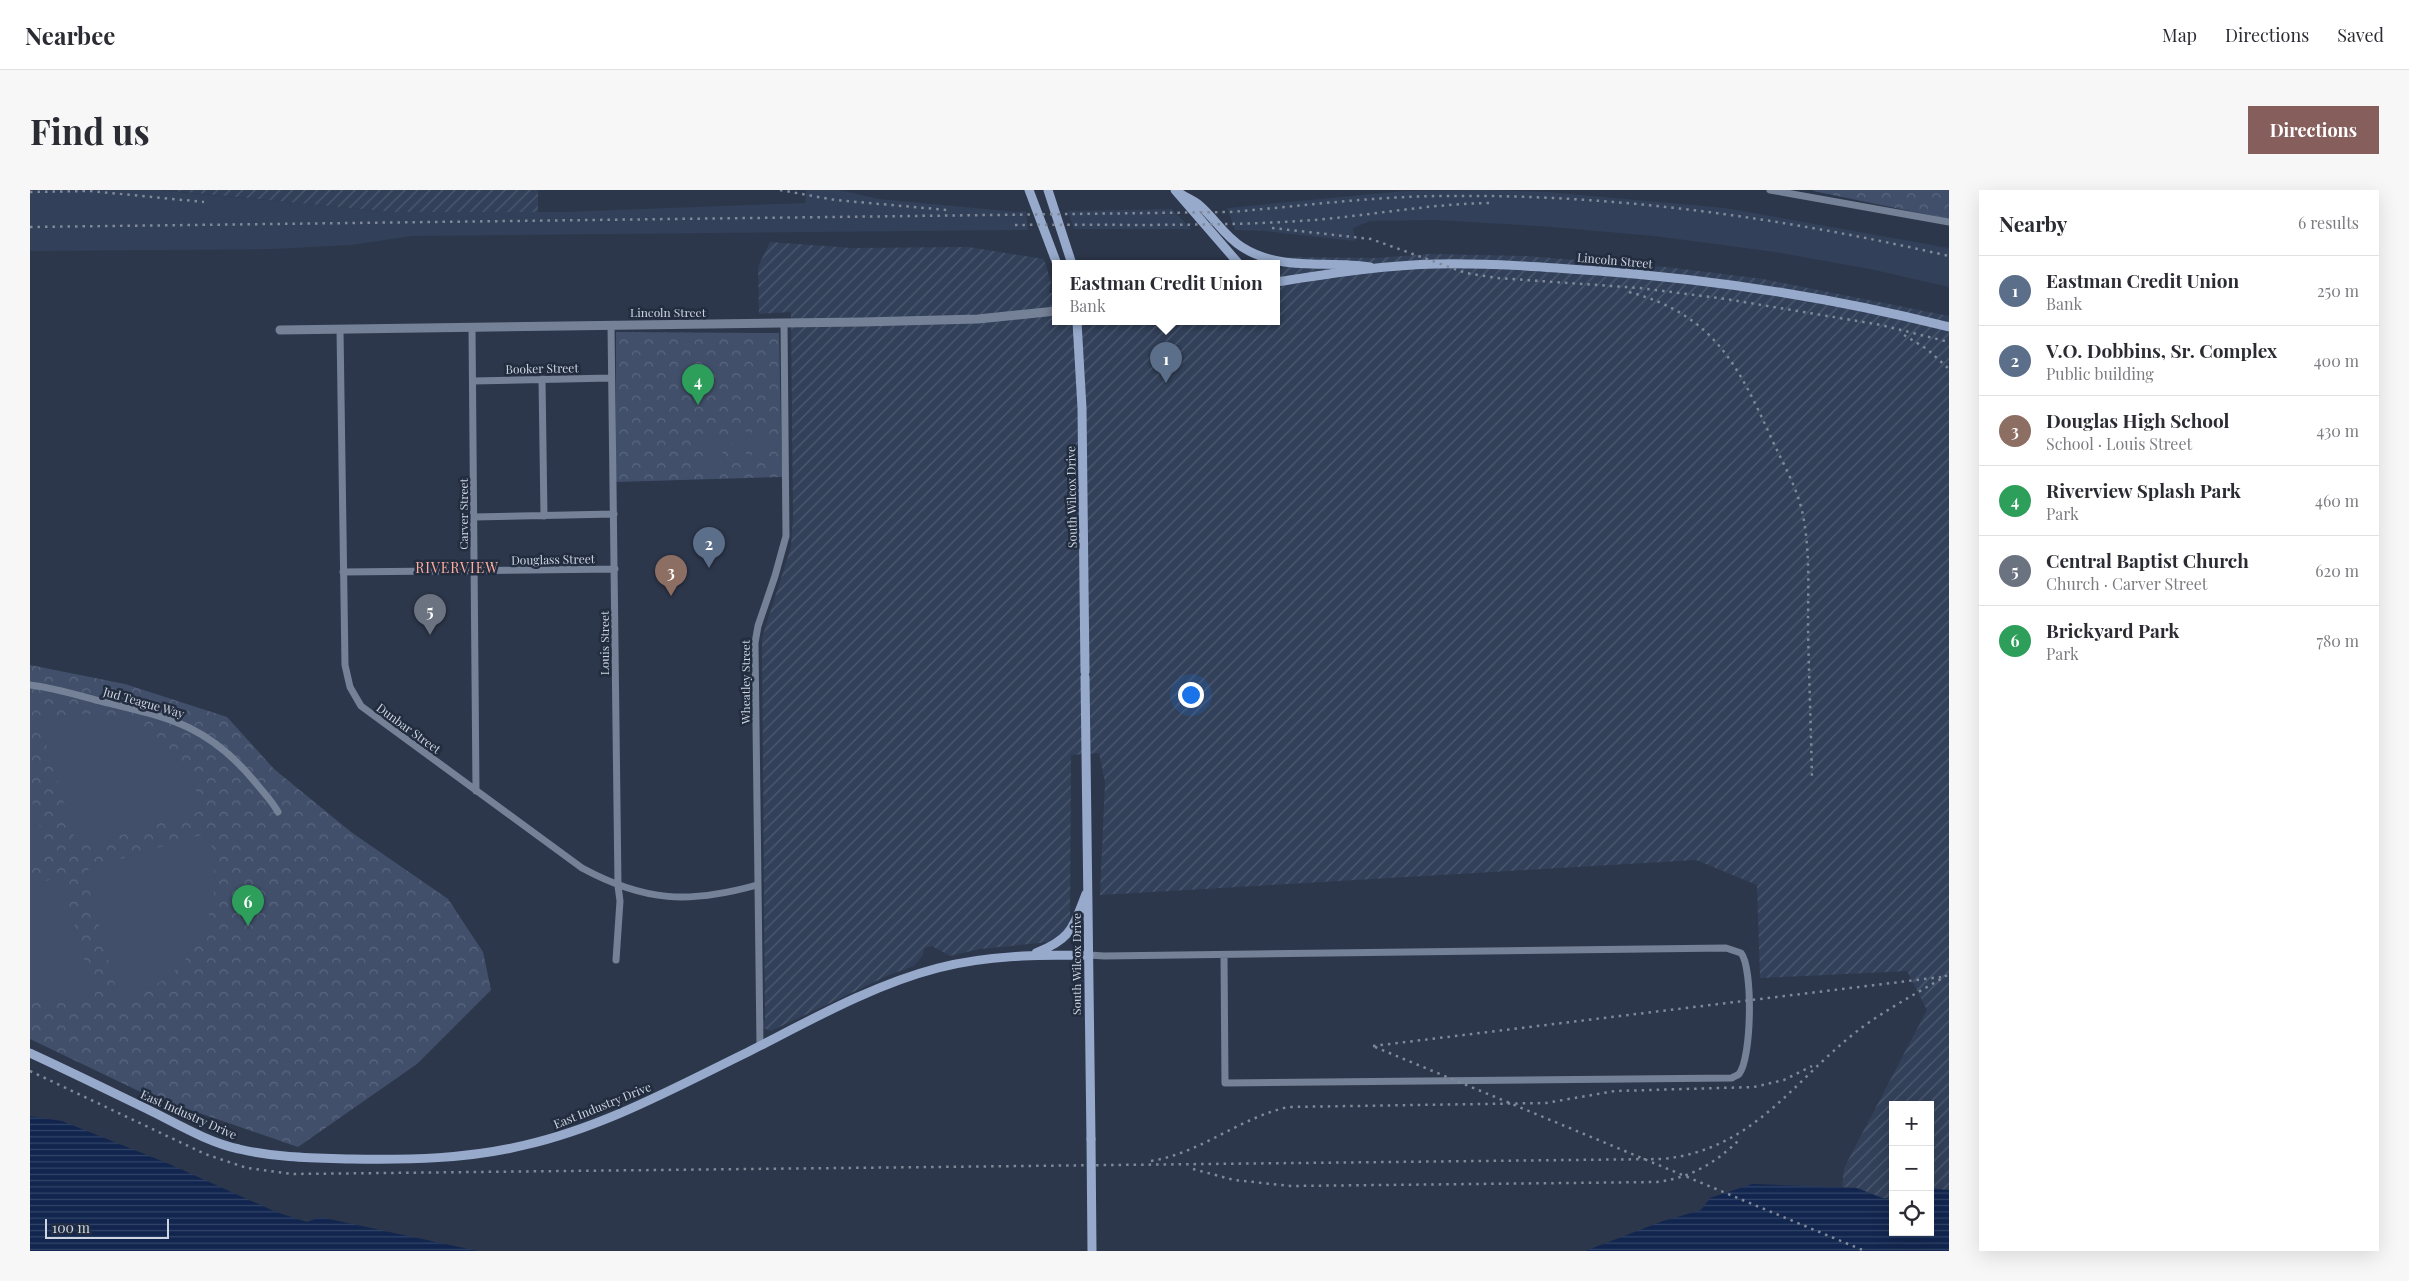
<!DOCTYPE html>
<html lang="en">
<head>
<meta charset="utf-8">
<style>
	:root { --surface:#fff; --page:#f7f7f7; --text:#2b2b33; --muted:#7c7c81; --line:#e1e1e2; --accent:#865e5c }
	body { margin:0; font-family:"Playfair Display",serif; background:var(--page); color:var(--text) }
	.controls { position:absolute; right:15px; bottom:15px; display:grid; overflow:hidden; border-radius:0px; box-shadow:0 5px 20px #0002 }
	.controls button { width:45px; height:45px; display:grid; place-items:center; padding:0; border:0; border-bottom:1px solid var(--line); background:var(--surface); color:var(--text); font:25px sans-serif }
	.scale { position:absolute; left:15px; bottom:12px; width:124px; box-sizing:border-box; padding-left:5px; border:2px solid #ced5e1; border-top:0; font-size:14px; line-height:18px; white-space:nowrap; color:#ced5e1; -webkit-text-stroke:4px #232d40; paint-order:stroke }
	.you { position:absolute; left:1160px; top:504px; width:18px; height:18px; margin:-12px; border:4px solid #fff; border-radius:50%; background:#1a73e8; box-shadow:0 0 0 8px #1a73e833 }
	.badge { display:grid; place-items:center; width:32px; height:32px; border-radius:50%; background:var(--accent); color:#fff; font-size:16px; font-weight:700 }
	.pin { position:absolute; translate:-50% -41px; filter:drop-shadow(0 1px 2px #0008) }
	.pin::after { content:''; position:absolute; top:26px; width:18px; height:15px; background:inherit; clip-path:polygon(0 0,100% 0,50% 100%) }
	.popup { position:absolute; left:1022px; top:70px; width:228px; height:65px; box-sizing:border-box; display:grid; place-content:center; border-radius:0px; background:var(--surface); filter:drop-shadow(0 1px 4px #0005); font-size:16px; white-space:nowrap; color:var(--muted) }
	.popup b { font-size:19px; color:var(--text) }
	.popup::after { content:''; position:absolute; left:50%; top:100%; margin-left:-10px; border:10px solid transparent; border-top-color:var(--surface) }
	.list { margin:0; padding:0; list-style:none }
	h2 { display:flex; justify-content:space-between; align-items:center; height:65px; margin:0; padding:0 20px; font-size:21px }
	h2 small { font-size:16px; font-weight:400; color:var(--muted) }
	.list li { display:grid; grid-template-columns:32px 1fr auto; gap:15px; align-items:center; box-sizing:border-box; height:70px; padding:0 20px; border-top:1px solid var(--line) }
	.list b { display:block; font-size:19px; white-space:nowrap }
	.list p { margin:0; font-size:16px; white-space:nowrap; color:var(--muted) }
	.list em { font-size:16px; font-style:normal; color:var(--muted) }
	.icon { flex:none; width:28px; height:28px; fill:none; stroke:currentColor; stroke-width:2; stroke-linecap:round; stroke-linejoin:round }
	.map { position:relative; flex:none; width:1919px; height:1061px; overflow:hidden; border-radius:0px }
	header { display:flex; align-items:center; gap:30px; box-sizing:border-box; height:70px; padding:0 25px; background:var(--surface); border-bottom:1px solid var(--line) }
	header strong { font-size:24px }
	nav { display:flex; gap:28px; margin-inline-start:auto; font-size:18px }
	.intro { display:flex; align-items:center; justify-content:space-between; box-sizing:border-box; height:120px; padding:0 30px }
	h1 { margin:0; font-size:35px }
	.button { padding:12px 22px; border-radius:0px; background:var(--accent); color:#fff; font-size:18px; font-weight:700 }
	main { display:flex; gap:30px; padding:0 30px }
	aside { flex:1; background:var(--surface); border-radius:0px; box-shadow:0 5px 20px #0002 }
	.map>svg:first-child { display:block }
	.built { fill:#324059 }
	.industrial { fill:url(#industrial-furrows) }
	.park { fill:url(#park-crowns) }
	.pitch { fill:#414f6a }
	.water { fill:url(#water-rules) }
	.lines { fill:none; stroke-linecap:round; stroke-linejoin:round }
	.minor { stroke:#758196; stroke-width:7 }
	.tertiary { stroke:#758196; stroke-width:9 }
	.secondary { stroke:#97aacc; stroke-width:9 }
	.rail { stroke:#808998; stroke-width:2.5; stroke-dasharray:2.5 5; stroke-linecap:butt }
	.secondary-bridge { stroke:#97aacc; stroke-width:9 }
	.labels { text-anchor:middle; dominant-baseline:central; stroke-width:5; stroke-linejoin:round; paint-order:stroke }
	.street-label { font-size:12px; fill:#ced5e1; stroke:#232d40 }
	.neighbourhood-label { font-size:14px; letter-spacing:1px; fill:#feac9d; stroke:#232d40 }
</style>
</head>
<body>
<header>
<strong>Nearbee</strong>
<nav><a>Map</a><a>Directions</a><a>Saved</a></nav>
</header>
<div class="intro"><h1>Find us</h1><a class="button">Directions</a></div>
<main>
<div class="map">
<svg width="1919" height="1061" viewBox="0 0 1919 1061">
	<defs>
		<pattern id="industrial-furrows" width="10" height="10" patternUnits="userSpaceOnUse" patternTransform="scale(1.25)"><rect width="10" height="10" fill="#324059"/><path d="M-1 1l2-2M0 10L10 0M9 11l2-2" fill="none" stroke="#4e5b71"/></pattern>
		<pattern id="park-crowns" width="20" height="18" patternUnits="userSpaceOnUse" patternTransform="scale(1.25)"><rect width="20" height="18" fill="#414f6a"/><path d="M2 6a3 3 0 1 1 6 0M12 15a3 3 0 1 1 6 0" fill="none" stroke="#5b677f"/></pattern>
		<pattern id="water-rules" width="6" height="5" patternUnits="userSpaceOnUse" patternTransform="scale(1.25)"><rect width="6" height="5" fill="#11254e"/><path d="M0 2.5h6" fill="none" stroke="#324467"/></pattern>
	</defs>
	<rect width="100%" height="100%" fill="#2d374b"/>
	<path class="built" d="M0 0H127L361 22H531L775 13 776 0H810L849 9 987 22 996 21 998 40 382 46 321 55 243 59 0 61Z
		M1455 0 1518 2 1695 18 1919 58V97L1840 79 1745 62 1624 46 1509 36 1405 30 1340 31 1323 38 1325 51 1234 41 1205 40 1197 18 1374 1Z
		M1142 19 1161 39H1044L1038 21Z"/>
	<path class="industrial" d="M133 0H508V22H361Z
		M740 52 822 58 938 57 1014 69 1021 92 1019 103H1026V132H1246V79L1253 78 1259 67 1346 68 1399 64 1495 66 1636 77 1733 89 1919 126V1000L1900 999V915H1863V1009L1852 1008 1827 998 1812 997 1814 978 1897 820 1877 781 1730 788 1727 695 1666 670 1070 705 1075 592 1069 563 1041 565 1040 731 1030 748 1019 752 950 759 920 766 902 756 894 758 893 765 884 776 859 785 741 841 733 838V831L735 830 732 448 761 357 763 328 761 122 729 124 728 77Z"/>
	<path class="park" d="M1919 0V29L1783 1 1784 0Z
		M586 142 749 143 752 287 586 292Z
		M0 475 95 494 197 527 244 579 321 642 418 709 453 762 461 800 387 874 268 957 117 905 0 849Z"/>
	<path class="pitch" d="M702 241H716V270L703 271Z
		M722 241H735L736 270H722Z
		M692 246 693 278 674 279V247Z
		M43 524C116 523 150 555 174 620L52 656 46 653 10 533Z
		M0 606 17 658 13 662 0 667Z
		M178 643C197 703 175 773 115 800 107 804 98 806 89 809L56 687 59 678Z
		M25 688 32 692 65 806C42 812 23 812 0 810V696Z"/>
	<path class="water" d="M0 926 32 931 137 973 246 1022 277 1032 290 1027 448 1061H0Z
		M1722 994 1827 998 1852 1008 1863 1009V1042H1900V999L1919 1000V1061H1555L1633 1031 1671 1020 1680 1008Z"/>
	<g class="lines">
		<path class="minor" d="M1740 0 1919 32
			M581 135 588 696 590 711 586 770
			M442 137 446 601
			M310 139 315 475 320 497 331 516 552 678C615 712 659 714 727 695
			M512 189 514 326
			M443 191 581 188
			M444 327 584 324
			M313 382 585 379
			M0 495C25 498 50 506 74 512 141 528 179 536 225 592 233 602 242 611 248 622
			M1059 765 1074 766 1696 758 1711 763C1723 777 1722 868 1709 884 1707 886 1704 886 1702 888L1195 893 1194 765
			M730 856 725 453 728 436 745 386 756 346 754 133"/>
		<path class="tertiary" d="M250 140 832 132 948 129 1026 121"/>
		<path class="secondary" d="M999 0 1027 74
			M1018 0 1042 74
			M1145 0 1209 74
			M1151 4C1157 8 1163 10 1168 14 1184 27 1194 46 1212 57 1251 82 1297 70 1340 77
			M1246 92C1299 84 1354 75 1407 74 1461 73 1515 77 1569 81 1687 90 1805 108 1919 137
			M1047 132 1052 218 1055 482
			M1055 487 1061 949
			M1006 763C1042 748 1042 739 1056 704
			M0 863C39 881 78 900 117 919 146 933 177 952 209 959 246 968 284 968 321 969 378 970 439 969 495 955 574 937 646 897 718 862 779 831 842 795 908 778 958 765 1008 765 1059 765"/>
		<path class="rail" d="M750 0 805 10 917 20
			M0 2 60 1 174 12
			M985 35C1079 34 1175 37 1270 31 1333 27 1395 14 1459 13
			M0 37 1200 22C1273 16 1345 6 1418 6 1587 4 1755 28 1919 66
			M1242 38 1341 49 1436 83 1467 88 1610 98 1696 109 1851 135 1919 152
			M1599 102C1686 125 1710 179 1744 254 1756 279 1770 304 1774 331 1780 366 1778 402 1778 437 1779 488 1781 538 1782 589
			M1874 145 1897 159 1919 179
			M1343 856 1911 787
			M1345 857 1835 1061
			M0 881 175 964 217 978 262 984 1633 969C1724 959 1760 894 1826 842 1854 820 1888 803 1919 784
			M1121 971C1171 963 1209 928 1258 917L1516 913 1585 901 1724 897 1754 890 1782 876
			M1163 979 1204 990 1261 996 1627 992C1661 988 1687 972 1711 948"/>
		<path class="secondary-bridge" d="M1061 949 1062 1061"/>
	</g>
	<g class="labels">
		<g class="street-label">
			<text transform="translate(1585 70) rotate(5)">Lincoln Street</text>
			<text x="638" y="122">Lincoln Street</text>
			<text transform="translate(512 178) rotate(-1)">Booker Street</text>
			<text transform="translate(1041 307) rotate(-91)">South Wilcox Drive</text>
			<text transform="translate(433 324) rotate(-90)">Carver Street</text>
			<text transform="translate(523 369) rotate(-1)">Douglass Street</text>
			<text transform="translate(574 453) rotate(-90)">Louis Street</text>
			<text transform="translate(715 492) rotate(-90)">Wheatley Street</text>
			<text transform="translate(114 512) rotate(16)">Jud Teague Way</text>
			<text transform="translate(379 538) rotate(36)">Dunbar Street</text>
			<text transform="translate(1046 774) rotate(-90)">South Wilcox Drive</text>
			<text transform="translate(572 915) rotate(-22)">East Industry Drive</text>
			<text transform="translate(159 924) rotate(24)">East Industry Drive</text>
		</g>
		<g class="neighbourhood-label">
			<text x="427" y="377">RIVERVIEW</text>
		</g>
	</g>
</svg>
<div class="controls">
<button>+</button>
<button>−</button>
<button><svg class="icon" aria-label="locate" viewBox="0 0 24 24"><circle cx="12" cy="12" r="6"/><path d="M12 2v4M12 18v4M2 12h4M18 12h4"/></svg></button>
</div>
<div class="scale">100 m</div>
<div class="you"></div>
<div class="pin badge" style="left:1136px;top:193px;background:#5c6f8a">1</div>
<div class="popup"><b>Eastman Credit Union</b>Bank</div>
<div class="pin badge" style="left:679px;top:378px;background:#5c6f8a">2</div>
<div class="pin badge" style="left:641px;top:406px;background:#8d6e63">3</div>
<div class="pin badge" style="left:668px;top:215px;background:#2e9e5b">4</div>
<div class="pin badge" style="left:400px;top:445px;background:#6b7280">5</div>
<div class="pin badge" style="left:218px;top:736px;background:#2e9e5b">6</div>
</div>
<aside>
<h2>Nearby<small>6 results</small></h2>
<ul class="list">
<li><span class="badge" style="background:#5c6f8a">1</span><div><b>Eastman Credit Union</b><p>Bank</p></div><em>250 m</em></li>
<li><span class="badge" style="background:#5c6f8a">2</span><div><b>V.O. Dobbins, Sr. Complex</b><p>Public building</p></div><em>400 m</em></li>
<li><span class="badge" style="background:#8d6e63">3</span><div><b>Douglas High School</b><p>School · Louis Street</p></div><em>430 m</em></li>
<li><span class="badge" style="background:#2e9e5b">4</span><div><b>Riverview Splash Park</b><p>Park</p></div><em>460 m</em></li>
<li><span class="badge" style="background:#6b7280">5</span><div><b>Central Baptist Church</b><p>Church · Carver Street</p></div><em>620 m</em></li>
<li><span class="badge" style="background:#2e9e5b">6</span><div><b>Brickyard Park</b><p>Park</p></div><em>780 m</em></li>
</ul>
</aside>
</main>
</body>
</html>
